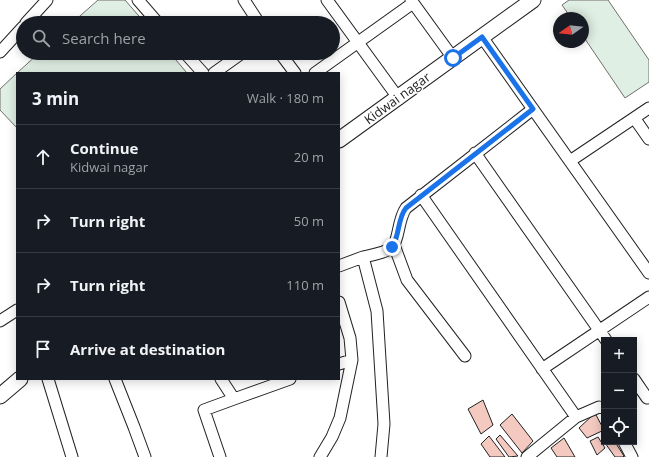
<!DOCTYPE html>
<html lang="en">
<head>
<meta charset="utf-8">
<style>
	:root { --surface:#171b24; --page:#20242c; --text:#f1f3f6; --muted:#9ea1a6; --line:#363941 }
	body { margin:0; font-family:"Open Sans",sans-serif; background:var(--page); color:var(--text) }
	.controls { position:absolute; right:12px; bottom:12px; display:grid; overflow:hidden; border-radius:0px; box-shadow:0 2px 10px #0003 }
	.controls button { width:36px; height:36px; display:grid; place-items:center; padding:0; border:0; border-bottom:1px solid var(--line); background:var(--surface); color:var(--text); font:20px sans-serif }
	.compass { position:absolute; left:553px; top:12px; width:36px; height:36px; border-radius:50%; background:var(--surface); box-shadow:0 2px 10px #0003; rotate:256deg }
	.stop { position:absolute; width:12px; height:12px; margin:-9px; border:3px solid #1a73e8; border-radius:50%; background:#fff }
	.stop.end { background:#1a73e8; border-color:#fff; box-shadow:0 1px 4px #0008 }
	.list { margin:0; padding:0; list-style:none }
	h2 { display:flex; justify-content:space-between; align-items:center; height:52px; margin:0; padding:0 16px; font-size:17px }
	h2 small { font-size:13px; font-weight:400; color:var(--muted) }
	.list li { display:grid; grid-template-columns:26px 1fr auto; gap:12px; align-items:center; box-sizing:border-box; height:64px; padding:0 16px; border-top:1px solid var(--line) }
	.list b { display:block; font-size:15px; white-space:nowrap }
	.list p { margin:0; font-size:13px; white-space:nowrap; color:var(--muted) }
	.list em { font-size:13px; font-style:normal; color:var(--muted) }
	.icon { flex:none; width:22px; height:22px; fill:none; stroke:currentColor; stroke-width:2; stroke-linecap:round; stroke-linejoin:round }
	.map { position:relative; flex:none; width:649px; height:457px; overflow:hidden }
	.search { position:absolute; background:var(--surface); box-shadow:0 2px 10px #0003; left:16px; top:16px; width:324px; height:44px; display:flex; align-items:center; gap:10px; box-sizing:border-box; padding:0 14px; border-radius:22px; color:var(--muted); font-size:15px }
	.panel { position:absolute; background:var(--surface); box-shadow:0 2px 10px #0003; left:16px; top:72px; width:324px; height:308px; border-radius:0px }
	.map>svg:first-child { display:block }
	.green { fill:#e0efe3; stroke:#6f6f6f }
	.building { fill:#f3c9c0; stroke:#222 }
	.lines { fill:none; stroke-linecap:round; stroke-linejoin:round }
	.street-casing { stroke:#222; stroke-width:13 }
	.secondary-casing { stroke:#222; stroke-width:17 }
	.street { stroke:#fff; stroke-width:11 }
	.secondary { stroke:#fff; stroke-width:15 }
	.route { stroke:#1a73e8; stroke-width:5 }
	.labels { text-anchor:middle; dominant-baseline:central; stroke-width:3; stroke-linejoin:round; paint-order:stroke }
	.street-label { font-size:13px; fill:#222; stroke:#fff }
</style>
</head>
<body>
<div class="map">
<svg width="649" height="457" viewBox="0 0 649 457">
	<rect width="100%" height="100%" fill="#fff"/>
	<path class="green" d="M98 0H125L145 23H72Z
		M569 0H608L649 60V82L625 98 583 36V18H571L562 5Z
		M39 53H170L187 73H17Z
		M17 73V128L0 110V89Z"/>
	<path class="building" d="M483 400 493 425 481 434 468 409Z
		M595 413 604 430 587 438 579 428Z
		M512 414 533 441 522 453 500 425Z
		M500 435 518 456 509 457 496 439Z
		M489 436 505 457H490L481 444Z
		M598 437 605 448 597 455 590 441Z
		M564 438 575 457H557L551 448Z
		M615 442 624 456 623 457H615L605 443Z"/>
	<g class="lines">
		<defs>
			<path id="street" d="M138 0 158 23
				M244 0 259 23
				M327 0 399 99
				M411 0 453 58
				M26 23 47 0
				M482 37 649 273
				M0 52 23 27
				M185 53 203 73
				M280 53 295 73
				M214 73 242 53
				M315 73 413 3
				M635 119 649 139
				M475 153 606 340
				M570 161 649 108
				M421 195 576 417
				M394 245 407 280 465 356
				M339 266 363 257
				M0 321 17 310
				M339 364 352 360
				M542 369 649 297
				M48 379 72 457
				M115 379 134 427 145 457
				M221 379 234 399 290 379
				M634 379 647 398
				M624 442 632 457
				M220 457 204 410 234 399
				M320 457 332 437 340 418 352 360 350 338 339 302
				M381 457 384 424 377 311 363 257C371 255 387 253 393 246 399 239 398 219 406 208L533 109
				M527 457 576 417 599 407 604 408"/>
			<path id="secondary" d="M339 140 533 0
				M0 396 20 379"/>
		</defs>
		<use href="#street" class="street-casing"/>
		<use href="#secondary" class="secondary-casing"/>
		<use href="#street" class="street"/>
		<use href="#secondary" class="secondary"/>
	</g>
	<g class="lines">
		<path class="route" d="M392 247C400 236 397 219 406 208L533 109 482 37 453 58"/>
	</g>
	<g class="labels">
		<g class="street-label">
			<text transform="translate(397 98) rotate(-36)">Kidwai nagar</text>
		</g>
	</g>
</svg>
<div class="controls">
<button>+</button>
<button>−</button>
<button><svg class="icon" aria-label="locate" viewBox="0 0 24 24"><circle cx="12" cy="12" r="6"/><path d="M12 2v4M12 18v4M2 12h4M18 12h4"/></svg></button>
</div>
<svg class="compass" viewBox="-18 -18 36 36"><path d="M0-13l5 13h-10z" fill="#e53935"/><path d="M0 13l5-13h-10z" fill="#9ea1a6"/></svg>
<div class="stop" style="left:453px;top:58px"></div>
<div class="stop end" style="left:392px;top:247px"></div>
<div class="search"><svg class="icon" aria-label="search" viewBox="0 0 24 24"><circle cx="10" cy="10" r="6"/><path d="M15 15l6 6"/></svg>Search here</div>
<section class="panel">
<h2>3 min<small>Walk · 180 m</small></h2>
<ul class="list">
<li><svg class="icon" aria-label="ahead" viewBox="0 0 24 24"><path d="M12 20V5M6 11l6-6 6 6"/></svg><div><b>Continue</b><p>Kidwai nagar</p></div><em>20 m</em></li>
<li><svg class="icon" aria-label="right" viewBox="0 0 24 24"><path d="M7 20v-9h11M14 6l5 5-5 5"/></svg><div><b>Turn right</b></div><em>50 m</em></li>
<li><svg class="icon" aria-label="right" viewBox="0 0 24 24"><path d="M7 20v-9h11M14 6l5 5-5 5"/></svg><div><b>Turn right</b></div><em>110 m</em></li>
<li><svg class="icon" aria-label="arrive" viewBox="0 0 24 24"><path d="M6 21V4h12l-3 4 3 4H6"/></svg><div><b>Arrive at destination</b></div></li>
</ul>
</section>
</div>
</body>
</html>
